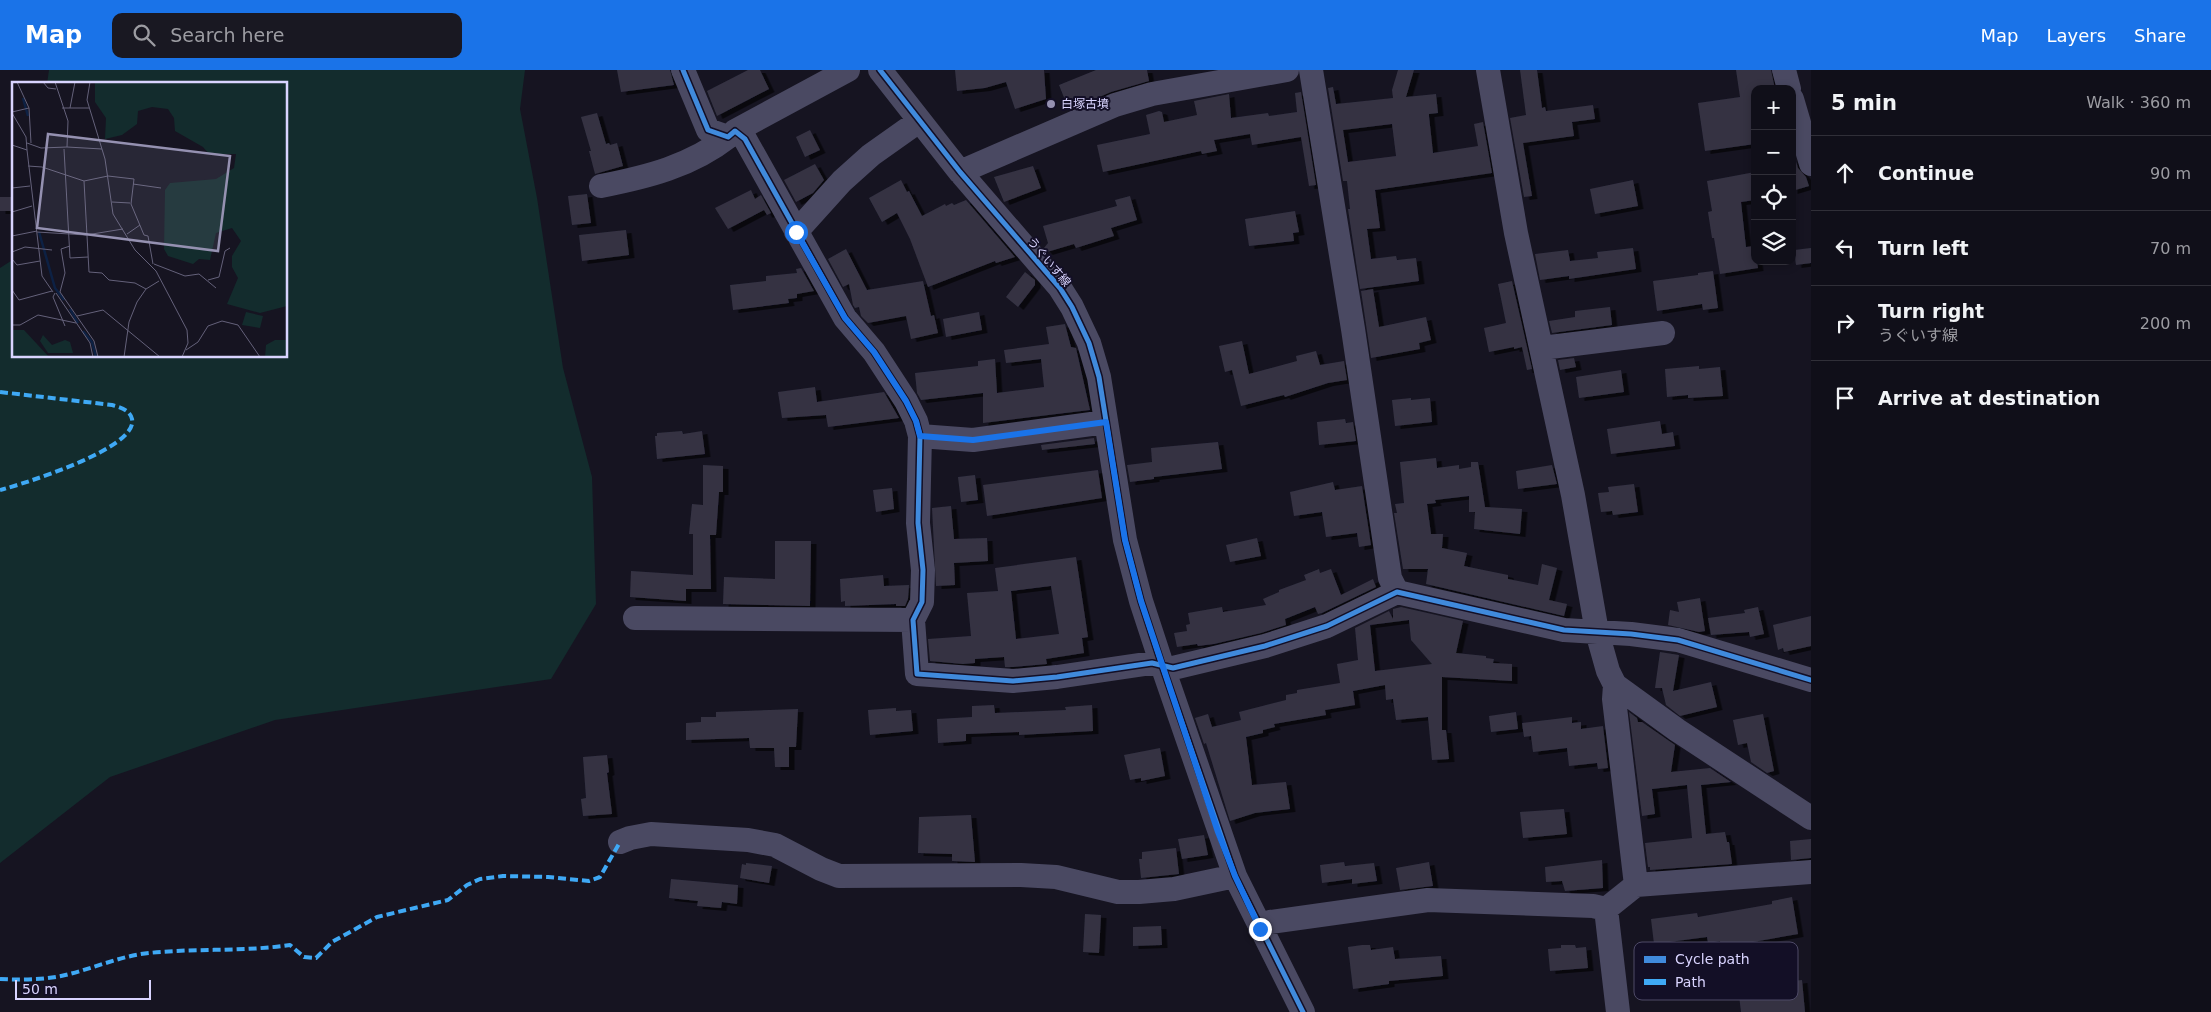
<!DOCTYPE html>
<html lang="en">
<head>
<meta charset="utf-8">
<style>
	:root { --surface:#100f19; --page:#191822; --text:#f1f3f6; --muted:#9c9ca2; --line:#302f38; --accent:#1a73e8 }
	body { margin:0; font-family:"DejaVu Sans","Noto Sans JP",sans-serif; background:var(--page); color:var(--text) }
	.controls { position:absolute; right:15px; top:15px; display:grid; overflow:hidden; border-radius:10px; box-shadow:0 2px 8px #0003 }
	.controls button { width:45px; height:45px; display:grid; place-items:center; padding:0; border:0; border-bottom:1px solid var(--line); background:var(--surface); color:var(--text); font:25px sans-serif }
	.scale { position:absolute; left:15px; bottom:12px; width:136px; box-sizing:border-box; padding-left:5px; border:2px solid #d9d4ff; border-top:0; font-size:14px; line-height:18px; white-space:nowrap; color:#d9d4ff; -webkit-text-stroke:4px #130f26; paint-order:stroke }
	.stop { position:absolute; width:15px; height:15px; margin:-11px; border:4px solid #1a73e8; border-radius:50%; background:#fff }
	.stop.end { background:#1a73e8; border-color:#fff; box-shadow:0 1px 5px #0008 }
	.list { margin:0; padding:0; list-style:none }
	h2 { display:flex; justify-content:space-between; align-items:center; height:65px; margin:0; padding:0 20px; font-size:21px }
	h2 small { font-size:16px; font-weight:400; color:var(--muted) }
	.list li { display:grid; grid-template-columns:32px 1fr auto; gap:15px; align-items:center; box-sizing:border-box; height:75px; padding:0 20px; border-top:1px solid var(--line) }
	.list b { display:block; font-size:19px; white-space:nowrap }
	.list p { margin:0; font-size:16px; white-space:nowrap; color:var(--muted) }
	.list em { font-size:16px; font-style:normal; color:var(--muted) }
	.icon { flex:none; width:28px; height:28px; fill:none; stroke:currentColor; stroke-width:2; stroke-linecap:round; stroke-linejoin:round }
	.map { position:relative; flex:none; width:1811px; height:942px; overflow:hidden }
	header { display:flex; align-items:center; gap:30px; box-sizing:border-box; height:70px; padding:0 25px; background:var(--accent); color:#fff }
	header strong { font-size:24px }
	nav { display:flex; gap:28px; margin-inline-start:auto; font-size:18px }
	.search { width:350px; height:45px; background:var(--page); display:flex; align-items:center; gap:12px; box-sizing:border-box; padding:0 18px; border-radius:10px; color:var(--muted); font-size:19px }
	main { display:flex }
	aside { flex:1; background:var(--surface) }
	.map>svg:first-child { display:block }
	.green { fill:#132c2d }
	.building { fill:#343243; fill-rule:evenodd; filter:url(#shadow) }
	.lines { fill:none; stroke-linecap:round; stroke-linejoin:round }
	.minor { stroke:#4a4962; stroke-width:24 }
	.quiet { stroke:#3fa9f5; stroke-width:4; stroke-dasharray:8 4; stroke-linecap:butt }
	.cycleway-casing { stroke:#130f26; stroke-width:8 }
	.cycleway { stroke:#408adc; stroke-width:5 }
	.route { stroke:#1a73e8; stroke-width:6 }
	.poi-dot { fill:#9591b1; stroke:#130f26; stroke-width:2 }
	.labels { text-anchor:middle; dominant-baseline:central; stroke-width:4; stroke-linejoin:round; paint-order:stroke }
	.poi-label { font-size:12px; fill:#d9d4ff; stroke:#130f26; text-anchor:start }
	.street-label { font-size:12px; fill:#d9d4ff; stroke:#130f26 }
	.inset-river { fill:none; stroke:#0d2144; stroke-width:2.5 }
	.inset-road { fill:none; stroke:#64617a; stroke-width:1 }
	.view { fill:#9591b1; fill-opacity:0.15; stroke:#9591b1; stroke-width:2.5 }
	.inset-edge { fill:none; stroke:#d9d4ff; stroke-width:2.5 }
	.key { fill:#130f26; stroke:#4e4a67; stroke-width:1 }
	.key-label { font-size:14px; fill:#d9d4ff }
</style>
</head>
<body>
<header>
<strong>Map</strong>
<div class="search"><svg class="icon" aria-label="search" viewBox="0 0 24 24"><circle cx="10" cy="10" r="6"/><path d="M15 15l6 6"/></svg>Search here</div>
<nav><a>Map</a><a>Layers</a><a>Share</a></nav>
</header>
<main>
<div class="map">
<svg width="1811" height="942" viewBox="0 0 1811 942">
	<defs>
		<filter id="shadow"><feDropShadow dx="5.5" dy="3" stdDeviation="0" flood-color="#0009"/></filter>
	</defs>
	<rect width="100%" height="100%" fill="#161421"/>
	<path class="green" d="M49 0H525L520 39 537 128 563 298 592 407 596 534 551 609 275 650 110 707 0 793V198L14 189V286H286V14H47Z"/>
	<path class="building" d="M617 0H670L674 15 621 22Z
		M748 0H760L769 19 717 46 707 21Z
		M955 0H1044L1046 29 1015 39 1006 12 985 18 957 21Z
		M1096 0H1147L1149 11 1111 22 1069 40 1059 15Z
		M1398 0H1414L1406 27 1436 24 1438 43 1429 44V46L1433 83 1478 76 1474 54 1483 52 1492 103 1375 120 1380 158 1367 159 1371 189 1396 186 1397 190 1416 188 1419 211 1360 219 1348 139H1350L1347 111H1343L1328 18 1333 17 1336 34 1393 28 1392 20ZM1392 54 1396 86 1348 92 1343 60Z
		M1520 0H1537L1542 38 1545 37 1546 41 1593 35 1595 49 1572 52 1574 66 1523 73 1532 126 1524 127 1510 48 1526 45Z
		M1736 0H1771L1775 19H1755V74L1705 81 1698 33 1740 27Z
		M1301 22 1316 115 1309 116 1301 67 1252 75 1250 64 1214 70 1217 81 1202 84 1201 81 1103 102 1097 75 1150 64 1146 45 1159 41 1162 42 1164 52 1197 45 1194 31 1229 24 1231 48 1268 43 1269 46 1297 42 1295 23Z
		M597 43 606 74 609 73 610 75 617 73 623 96 595 104 589 81H591L581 47Z
		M810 60 820 80 805 87 796 67Z
		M1792 79 1798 98 1806 107 1809 116 1792 121Z
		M815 94 824 110 813 123 796 132 784 110Z
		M1033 96 1041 118 1004 132 994 107Z
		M1755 102V130L1741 132 1746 177 1754 176 1755 191H1757L1758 198 1720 204 1714 168H1712L1708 142 1712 141 1707 111Z
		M901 110 907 122 909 121 922 146 945 134 946 136 952 133 954 135 966 130 1015 187 996 193 995 191 928 217 910 169 897 143 882 152 869 128Z
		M1633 110 1638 136 1595 144 1590 119Z
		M751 120 755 129 761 125 771 143 767 145 764 140 728 159 715 138Z
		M587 124 591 153 572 155 568 126Z
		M1130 126 1137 150 1111 158 1114 166 1076 178 1074 174 1047 182 1044 178 1048 173 1043 156 1117 136 1115 130Z
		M0 127H14V141H0Z
		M1295 141 1299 162 1293 163 1294 171 1249 176 1245 149Z
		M626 160 629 185 582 191 579 165Z
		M1633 178 1636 199 1569 209V206L1540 210 1535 184 1568 180 1570 191 1598 188 1597 182Z
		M1811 178V193L1796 195 1794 180Z
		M846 179 867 220 923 211 931 246 934 245 938 263 911 269 906 246 868 253 861 246 859 237 855 238 853 235 849 214 843 217 828 189Z
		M801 198 814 221 797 224V228L788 229 789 233 733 240 730 215 766 211V206L797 203 796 199Z
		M1713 201 1718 238 1703 240 1702 234 1657 241 1653 211 1698 205V203Z
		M1025 202 1035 210V215L1018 237 1006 227Z
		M1512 211 1532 299 1527 300 1522 277 1514 279V277L1489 282 1484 258 1506 253 1498 214Z
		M1373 219 1379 257 1426 247 1431 270 1419 273 1420 279 1371 288 1361 221Z
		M1610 237 1612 255 1552 263 1549 251 1575 247V241Z
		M979 242 982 260 946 267 943 249Z
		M1065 254 1071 277 1076 278 1090 340 983 353V323L921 330 917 323 915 303 978 296V291L995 289 997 323 1044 317 1041 289 1006 293 1004 280 1049 274 1046 257Z
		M1242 271 1249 304 1297 291 1296 286 1316 281 1320 295 1344 291 1347 310 1328 313 1285 327 1284 325 1241 336 1232 300 1225 302 1219 276Z
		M1574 288 1576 297 1560 300 1558 290Z
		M1699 296V299L1720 297 1723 326 1688 328V325L1667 327 1665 299Z
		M1621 300 1624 322 1579 328 1576 307Z
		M815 317 817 332 884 322 899 348 828 357 826 345 782 348 778 322Z
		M1411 328V330L1430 328 1432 352 1395 356 1392 330Z
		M1345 349 1346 353 1353 352 1356 371 1319 375 1317 352Z
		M1660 351 1662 364 1673 362 1675 376 1611 384 1607 359Z
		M682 361 683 364 702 361 705 384 657 389 655 366H657V363Z
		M1094 368 1095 374 1042 380 1041 375Z
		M1218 372 1222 399 1154 407V409L1130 412 1127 395 1152 392 1151 378Z
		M1436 388 1437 398 1459 395V399L1471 397V392H1478L1485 437 1522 439 1520 464 1474 459 1475 442H1469V426L1435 430 1436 433 1427 434 1431 464H1443L1442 478 1467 483 1464 496 1508 505V509L1538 515 1542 494 1557 498 1549 530 1567 534 1564 546 1426 514 1428 499H1403L1394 443H1397L1395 434 1404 433 1400 392Z
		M703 395 723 396V422H719L716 465H710L711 519H686V531L630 527 631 501 693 505V464H689L692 434 703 435Z
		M1552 395 1557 414 1518 419 1516 401Z
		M1098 400 1102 428 987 446 983 415Z
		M975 405 978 430 961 432 958 407Z
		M1333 412 1335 420 1362 416 1371 475 1359 477 1357 463 1326 467 1322 442 1294 446 1290 422Z
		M1634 414 1638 442 1613 445 1612 441 1601 442 1598 423 1609 422 1608 417Z
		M892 418 894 439 876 442 873 420Z
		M951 436 954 469 987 468 988 491 954 493 955 515 936 516 932 438Z
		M1257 468 1261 486 1230 492 1226 475Z
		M775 471H811L810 536 723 534 724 507 775 509Z
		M1076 487 1088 567 1082 568 1084 583 1046 589 1047 594 1013 597H1005L1004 587 975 589V593L963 594 930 591 928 569 971 566 967 523 998 521 995 498ZM1051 516 1059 564 1016 569 1011 521Z
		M1319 499 1320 503 1331 499 1341 525 1373 509 1376 517 1322 543 1318 544 1315 537 1285 549 1286 555 1261 563 1214 574 1198 576 1197 574 1177 577 1174 563 1187 561 1186 555 1190 554 1188 543 1222 537 1223 542 1266 535 1263 529 1279 522V520L1306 510 1304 505Z
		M883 505 884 516 909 515 908 529 905 536H896V534L845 536V531L841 532 840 509Z
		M1700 528 1705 561 1699 562 1668 555 1670 540 1679 542 1677 532Z
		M1401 537 1463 551 1456 583 1486 586V588L1494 589 1493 593 1512 594V611L1442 607V660H1446L1449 689 1432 690 1428 647 1396 650 1393 629 1386 630 1385 615 1353 621 1355 635 1325 640 1326 645 1274 654 1275 657 1263 660V663L1246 667 1252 715 1286 712 1290 739 1255 743 1230 751 1206 673 1204 674 1195 648 1208 644 1212 657 1241 650 1239 642 1286 630V625L1297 623V620L1340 613 1337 594 1358 590 1355 558 1389 541 1393 549V539ZM1409 550 1411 570 1432 594 1375 601 1370 555Z
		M1758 537 1764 564 1750 567 1749 562 1711 565 1708 548 1745 543 1744 540Z
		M1811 546V576L1784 582 1783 578 1778 580 1773 555Z
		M1660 582 1679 585 1673 621 1711 612 1717 637 1680 646 1666 635 1662 618H1655Z
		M994 635 995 643 1066 640 1065 637 1092 635 1093 661 1019 665V662L966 664V671L938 673 937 649 972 647V636Z
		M896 638V641L911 640 913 661 870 665 868 640Z
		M798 639 796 677H789V697H775L774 678H750L749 668 686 670V653L701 652V647H716V642Z
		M1516 642 1518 659 1491 662 1489 646Z
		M1629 642 1637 648 1638 652H1642L1675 675 1671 702 1710 698 1731 712 1701 715 1706 764 1725 762 1727 772H1729L1732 794 1650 800V797H1648L1645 773 1692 768 1687 715 1652 719 1655 744 1642 746Z
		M1763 644 1774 701 1767 703 1751 692 1747 673 1738 675 1733 650Z
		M1572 647V653L1581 652V659L1603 656 1608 698 1598 699 1597 693 1569 696 1567 678 1533 682 1531 666 1524 667 1522 653Z
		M1160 678 1165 706 1141 711V708L1130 710 1124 685Z
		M607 685 609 702 607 703 612 744 583 746 581 729 586 728 583 687Z
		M1564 739 1567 764 1523 768 1520 742Z
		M971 745 975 792 952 791V784L918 783 919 747Z
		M1204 765 1208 785 1182 789 1178 769Z
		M1811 769V788L1791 790 1790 771Z
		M1176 778 1179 804 1141 808 1139 789H1142V782Z
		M1602 790 1603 818 1565 821 1562 811 1546 812 1545 797Z
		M1344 792 1345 796 1374 793 1377 811 1352 814V809L1322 813 1320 795Z
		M1429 792 1433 816 1400 820 1396 798Z
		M746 793 772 796 769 813 740 808 742 794 746 795Z
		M671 809 738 815 737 834 722 832 721 838 697 836 698 831 669 828Z
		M1792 827 1798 864 1736 875 1740 911 1725 912 1720 871 1708 873 1707 867 1654 874 1651 849 1697 843 1698 847 1727 842 1772 834V831Z
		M1085 844 1101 845 1099 883 1083 882Z
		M1161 856 1162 875 1133 876V857Z
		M1362 875H1370L1371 880 1393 877 1395 889 1441 886 1443 906 1389 911V914L1353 919 1348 877Z
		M1561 875H1575L1576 878 1586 877 1588 898 1550 901 1548 879 1561 878Z
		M1802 910 1805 942H1741L1738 917Z"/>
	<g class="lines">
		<path class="minor" d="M683 0 708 60 728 67 735 61 745 69 845 248 874 282 906 331 916 351 920 366 918 453 923 500 922 532 913 550 917 604 1013 611 1057 607 1152 593 1173 598 1265 576 1327 556 1397 522 1564 560 1631 564 1678 570 1811 610
			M880 0 960 102 1060 218 1072 237 1089 273 1099 307 1125 470 1141 531 1162 595 1235 806 1303 942
			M1311 0 1353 259 1390 508 1397 522
			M1488 0 1516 163 1573 425 1597 562 1608 601 1615 615 1614 629 1636 815
			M1784 0 1789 19
			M1792 29 1811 94
			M735 61 848 0
			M960 102 1115 35 1152 24 1287 0
			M601 116C647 107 691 96 728 67
			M796 162 842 111 871 85 919 51
			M1542 278 1663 263
			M920 366 973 370 1106 352
			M635 548 913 550
			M1615 615 1677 660 1811 748
			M620 772 630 768 651 764 748 770 775 775 821 799 839 806 1021 805 1056 807 1118 822H1139L1174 819 1235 806
			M1260 859 1270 852 1428 830 1593 836 1606 839
			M1618 942 1606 839 1636 815 1811 802"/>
		<path class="quiet" d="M0 322 112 335C120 337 130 340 132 349 139 378 23 414 0 420
			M0 909C20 910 41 910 61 906 90 900 119 886 149 883 196 878 243 882 290 875L304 887 316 888 332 872 377 847 448 830 467 815 480 809 503 806 548 807 589 811 600 807 620 772"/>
		<defs>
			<path id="cycleway" d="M683 0 708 60 728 67 735 61 745 69 845 248 874 282 906 331 916 351 920 366 918 453 923 500 922 532 913 550 917 604 1013 611 1057 607 1152 593 1173 598 1265 576 1327 556 1397 522 1564 560 1631 564 1678 570 1811 610
				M880 0 960 102 1060 218 1072 237 1089 273 1099 307 1125 470 1141 531 1162 595 1235 806 1303 942"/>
		</defs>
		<use href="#cycleway" class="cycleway-casing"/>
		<use href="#cycleway" class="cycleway"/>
	</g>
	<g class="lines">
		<path class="route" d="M796 162 845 248 874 282 906 331 916 351 920 366 973 370 1106 352 1125 470 1141 531 1218 762 1235 806 1260 859"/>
	</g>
	<circle class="poi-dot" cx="1051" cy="34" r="5"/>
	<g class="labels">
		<g class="poi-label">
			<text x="1061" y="34">白塚古墳</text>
		</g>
		<g class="street-label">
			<text transform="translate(1049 192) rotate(50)">うぐいす線</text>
		</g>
	</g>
	<g transform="translate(12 12)">
		<rect width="275" height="275" fill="#161421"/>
		<path d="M83 0H275V224L248 231 215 222 226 196 220 185V174L229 159 220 146 204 151 198 178 187 177 181 182 156 174 152 167 153 108 158 101 204 97 222 86 224 72H197L191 65 163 49 162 36 156 27 140 25 126 29 125 42 110 53 93 57 94 36 83 20ZM234 230 251 234 248 246 230 243ZM0 248H12L37 275H0ZM31 253 40 263 53 258 58 260 61 271H36L28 259ZM263 258H275V275H253L254 263Z" fill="#132c2d"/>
		<path class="inset-river" d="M11 16 16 34M27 150 43 206 52 218M58 227 66 241M71 249 80 260 84 275"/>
		<path class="inset-road" d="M5 0 17 26 19 61M31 0 36 6 44 7M78 0 75 18 93 77 101 132 123 168 144 189 175 248 176 261 170 275M50 26H77M58 26 63 0M0 30 17 26M0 31 14 55 15 68M15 61 29 66 55 65 56 39 43 0M0 63 15 68 30 194 41 210M55 65 90 67M52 67 58 176 76 175M16 84 30 85 72 99 96 94 122 97 119 122 132 153 136 154 141 182M72 99 77 190 90 191 97 198 123 201 134 207M121 102 149 106M0 106 18 104M100 120 118 121M0 130 20 124M25 150 74 153 111 147M115 152 128 143M0 154 25 149M58 164 49 167 53 191 48 210 82 259 86 275M0 170 13 165 40 168M0 177 5 183 28 179M142 182 173 194 187 192 204 206M196 198 207 195 213 169 218 166M0 208 7 218 40 209M43 211 41 215 53 244M44 211 78 261 81 275M65 234 91 228 148 275M0 243H8L26 233 64 241M174 268 186 260 196 244 210 239 226 243 248 275M112 275 117 240 125 220 134 207 147 199"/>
		<path class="view" d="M36 52 218 74 206 169 25 146Z"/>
		<rect width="275" height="275" class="inset-edge"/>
	</g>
	<rect x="1634" y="872" width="164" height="58" rx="8" class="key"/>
	<rect x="1644" y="886" width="22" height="7" fill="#408adc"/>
	<rect x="1644" y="909" width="22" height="6" fill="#3fa9f5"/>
	<g class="key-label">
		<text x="1675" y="894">Cycle path</text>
		<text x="1675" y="917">Path</text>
	</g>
</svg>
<div class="controls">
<button>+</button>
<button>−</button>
<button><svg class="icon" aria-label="locate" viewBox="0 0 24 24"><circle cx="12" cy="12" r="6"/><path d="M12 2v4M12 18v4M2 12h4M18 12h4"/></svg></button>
<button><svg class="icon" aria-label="layers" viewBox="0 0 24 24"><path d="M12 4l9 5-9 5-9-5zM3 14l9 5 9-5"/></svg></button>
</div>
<div class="scale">50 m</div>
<div class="stop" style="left:796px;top:162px"></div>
<div class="stop end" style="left:1260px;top:859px"></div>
</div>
<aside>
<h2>5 min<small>Walk · 360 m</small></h2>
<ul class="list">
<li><svg class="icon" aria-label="ahead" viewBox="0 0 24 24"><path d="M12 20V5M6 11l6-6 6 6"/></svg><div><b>Continue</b></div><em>90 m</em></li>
<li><svg class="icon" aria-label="left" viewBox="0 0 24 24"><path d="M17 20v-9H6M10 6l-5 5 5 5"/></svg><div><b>Turn left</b></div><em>70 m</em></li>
<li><svg class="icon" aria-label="right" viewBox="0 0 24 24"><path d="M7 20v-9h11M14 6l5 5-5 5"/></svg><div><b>Turn right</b><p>うぐいす線</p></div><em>200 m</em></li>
<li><svg class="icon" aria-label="arrive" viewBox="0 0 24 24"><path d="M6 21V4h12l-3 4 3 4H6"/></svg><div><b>Arrive at destination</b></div></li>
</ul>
</aside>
</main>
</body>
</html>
